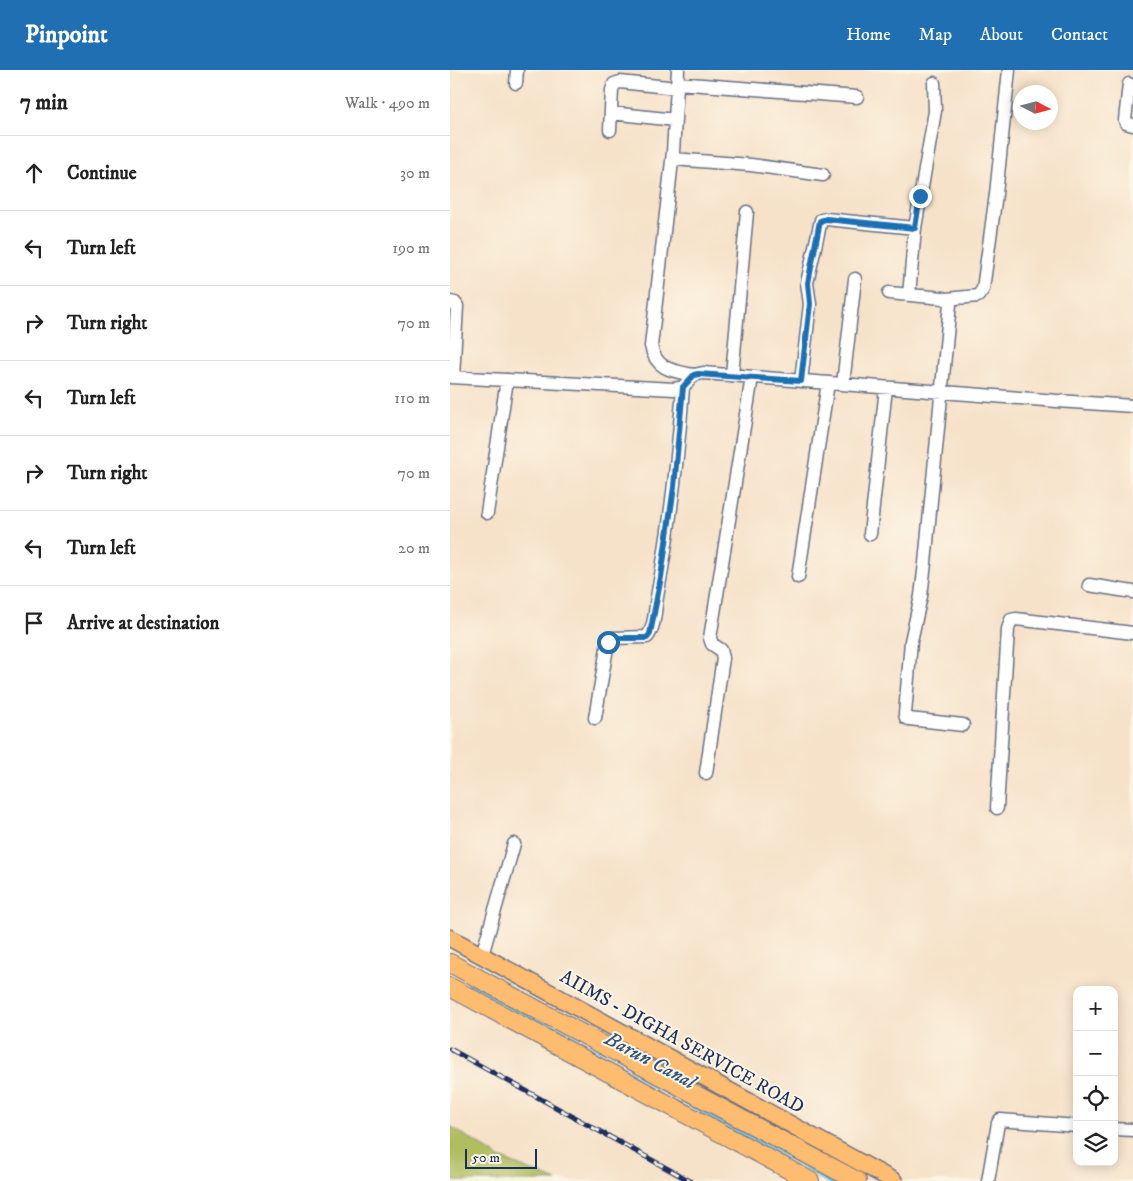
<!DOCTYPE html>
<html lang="en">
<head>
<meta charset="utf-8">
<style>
	:root { --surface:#fff; --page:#f6f6f6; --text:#222; --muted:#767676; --line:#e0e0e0; --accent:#1f6fb2 }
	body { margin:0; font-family:"IM FELL DW Pica",serif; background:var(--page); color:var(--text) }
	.controls { position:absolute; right:15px; bottom:15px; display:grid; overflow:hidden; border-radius:10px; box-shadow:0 2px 12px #0003 }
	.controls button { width:45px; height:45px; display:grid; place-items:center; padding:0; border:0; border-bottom:1px solid var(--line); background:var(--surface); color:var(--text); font:25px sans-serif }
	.compass { position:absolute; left:563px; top:15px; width:45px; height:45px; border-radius:50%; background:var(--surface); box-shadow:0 2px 12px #0003; rotate:96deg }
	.scale { position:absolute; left:15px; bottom:12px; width:72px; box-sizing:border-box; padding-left:5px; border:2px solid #1b2f5e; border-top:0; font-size:14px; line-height:18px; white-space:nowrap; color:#1b2f5e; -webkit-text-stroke:4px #fcf5e5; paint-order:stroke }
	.stop { position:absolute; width:15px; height:15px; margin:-11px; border:4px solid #1f6fb2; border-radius:50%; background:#fff }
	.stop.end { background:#1f6fb2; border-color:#fff; box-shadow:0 1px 5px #0008 }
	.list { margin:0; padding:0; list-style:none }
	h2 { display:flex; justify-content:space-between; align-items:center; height:65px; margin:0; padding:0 20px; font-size:21px }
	h2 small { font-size:16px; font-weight:400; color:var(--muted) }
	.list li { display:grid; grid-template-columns:32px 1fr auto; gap:15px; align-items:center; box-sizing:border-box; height:75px; padding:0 20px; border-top:1px solid var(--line) }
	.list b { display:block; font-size:19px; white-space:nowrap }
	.list em { font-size:16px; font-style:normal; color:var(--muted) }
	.icon { flex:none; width:28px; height:28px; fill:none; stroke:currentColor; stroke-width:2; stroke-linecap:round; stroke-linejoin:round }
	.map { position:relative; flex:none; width:683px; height:1111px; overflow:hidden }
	header { display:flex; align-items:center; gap:30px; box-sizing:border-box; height:70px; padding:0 25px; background:var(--accent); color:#fff }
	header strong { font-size:24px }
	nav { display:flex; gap:28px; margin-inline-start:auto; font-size:18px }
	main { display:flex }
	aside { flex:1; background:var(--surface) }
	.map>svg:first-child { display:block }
	.green { fill:#b1be60; stroke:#66765f }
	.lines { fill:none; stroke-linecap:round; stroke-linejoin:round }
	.canal { stroke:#6bc1e8; stroke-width:10 }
	.minor-casing { stroke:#686e83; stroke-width:15 }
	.major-casing { stroke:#686e83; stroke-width:19 }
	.highway-casing { stroke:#686e83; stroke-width:20 }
	.minor { stroke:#fff; stroke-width:12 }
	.major { stroke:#fdbc6f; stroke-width:16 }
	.highway { stroke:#fdbc6f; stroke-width:18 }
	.rail-casing { stroke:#1b2f5e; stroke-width:5 }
	.rail { stroke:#fcf5e5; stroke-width:3; stroke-dasharray:9; stroke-linecap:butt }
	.route { stroke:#1f6fb2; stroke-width:6 }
	.labels { text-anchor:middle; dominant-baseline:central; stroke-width:4; stroke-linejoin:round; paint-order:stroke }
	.street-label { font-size:19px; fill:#1b2f5e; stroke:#fcf5e5 }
	.water-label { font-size:20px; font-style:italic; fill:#2f5480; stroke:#fcf5e5 }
</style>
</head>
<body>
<header>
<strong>Pinpoint</strong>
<nav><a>Home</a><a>Map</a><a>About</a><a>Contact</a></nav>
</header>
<main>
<aside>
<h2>7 min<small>Walk · 490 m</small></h2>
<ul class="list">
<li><svg class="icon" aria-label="ahead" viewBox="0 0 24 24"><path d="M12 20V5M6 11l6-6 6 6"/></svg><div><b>Continue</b></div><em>30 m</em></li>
<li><svg class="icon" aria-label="left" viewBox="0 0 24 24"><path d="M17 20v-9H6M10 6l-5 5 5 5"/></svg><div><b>Turn left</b></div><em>190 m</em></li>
<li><svg class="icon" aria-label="right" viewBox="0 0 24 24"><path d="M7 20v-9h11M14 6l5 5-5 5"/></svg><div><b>Turn right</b></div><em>70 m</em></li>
<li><svg class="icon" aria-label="left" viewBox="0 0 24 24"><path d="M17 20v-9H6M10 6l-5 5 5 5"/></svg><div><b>Turn left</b></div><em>110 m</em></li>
<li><svg class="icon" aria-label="right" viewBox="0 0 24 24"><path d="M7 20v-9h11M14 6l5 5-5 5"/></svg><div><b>Turn right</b></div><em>70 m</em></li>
<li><svg class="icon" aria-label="left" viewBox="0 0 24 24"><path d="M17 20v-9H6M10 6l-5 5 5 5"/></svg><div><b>Turn left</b></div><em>20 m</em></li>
<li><svg class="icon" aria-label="arrive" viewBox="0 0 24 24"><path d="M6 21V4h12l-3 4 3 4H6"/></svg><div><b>Arrive at destination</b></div></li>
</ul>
</aside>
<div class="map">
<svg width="683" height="1111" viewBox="0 0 683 1111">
	<rect width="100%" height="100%" fill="#fcf5e5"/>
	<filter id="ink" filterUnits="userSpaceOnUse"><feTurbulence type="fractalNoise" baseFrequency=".02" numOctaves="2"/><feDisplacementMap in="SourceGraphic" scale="10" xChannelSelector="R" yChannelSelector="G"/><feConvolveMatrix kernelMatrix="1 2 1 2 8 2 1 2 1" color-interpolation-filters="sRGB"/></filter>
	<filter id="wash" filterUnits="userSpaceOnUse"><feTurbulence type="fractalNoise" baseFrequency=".0096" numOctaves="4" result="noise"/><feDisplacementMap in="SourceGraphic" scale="20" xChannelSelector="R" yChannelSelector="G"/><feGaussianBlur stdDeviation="1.12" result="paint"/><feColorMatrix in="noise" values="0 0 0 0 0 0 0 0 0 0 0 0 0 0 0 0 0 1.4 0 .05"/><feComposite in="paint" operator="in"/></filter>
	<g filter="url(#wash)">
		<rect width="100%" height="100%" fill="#f6e2c9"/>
		<path class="green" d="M0 1056 50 1088 107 1111H0Z"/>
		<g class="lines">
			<path class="canal" d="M21 914 384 1111"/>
		</g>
	</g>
	<g filter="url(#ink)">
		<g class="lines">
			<defs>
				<path id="minor" d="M228 0 223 82 201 276C206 300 223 301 244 305
					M66 13 67 0
					M227 13 407 27
					M679 14 675 50 676 53 683 55
					M161 43 225 50
					M160 60 162 20 164 14 170 12 227 18
					M223 89 301 95 373 105
					M439 223 493 228 498 230 500 234 475 493 471 526 461 571 455 644 456 648 459 649 513 655
					M459 225 465 158 485 41 484 13
					M496 229 528 226 533 219 546 124 559 0
					M0 232 5 233 7 236 3 307
					M282 305 297 142
					M0 307 224 319 233 317 244 305 253 303 607 331 683 336
					M351 311 360 234 357 213 371 150 376 149 465 158
					M393 314 405 209
					M37 443 57 310
					M420 464 436 318
					M348 507 378 313
					M639 515 683 522
					M145 648 158 572 163 568 197 567C205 558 205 539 207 527 220 458 228 387 233 317
					M256 703 273 588 271 580 262 574 260 568 302 307
					M547 738 558 559 561 550 566 549 683 563
					M32 885 64 774
					M664 1059 683 1060
					M538 1111 548 1053 550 1050 627 1056"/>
				<path id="major" d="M0 868 444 1111"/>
				<path id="highway" d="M0 893 407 1111
					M0 917 360 1111"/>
			</defs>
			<use href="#minor" class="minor-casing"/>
			<use href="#major" class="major-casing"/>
			<use href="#highway" class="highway-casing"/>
			<use href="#minor" class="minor"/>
			<use href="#major" class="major"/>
			<use href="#highway" class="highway"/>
			<defs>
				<path id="rail" d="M0 979 240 1111"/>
			</defs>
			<use href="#rail" class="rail-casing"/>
			<use href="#rail" class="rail"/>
		</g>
	</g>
	<g class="lines" filter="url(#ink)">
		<path class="route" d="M158 572 163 568H197L200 564 211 507 224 417 233 317 244 305 248 304 351 311 360 234 358 213 370 151 376 149 465 158 470 126"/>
	</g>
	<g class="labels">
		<g class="street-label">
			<text transform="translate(232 972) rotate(29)">AIIMS - DIGHA SERVICE ROAD</text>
		</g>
		<g class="water-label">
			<text transform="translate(200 991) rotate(28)">Barun Canal</text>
		</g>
	</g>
</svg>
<div class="controls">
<button>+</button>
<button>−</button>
<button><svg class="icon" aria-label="locate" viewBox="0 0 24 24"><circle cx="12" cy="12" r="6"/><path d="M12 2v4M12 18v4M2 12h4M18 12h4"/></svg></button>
<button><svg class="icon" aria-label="layers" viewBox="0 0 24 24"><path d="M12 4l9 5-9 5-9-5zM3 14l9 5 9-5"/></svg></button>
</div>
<svg class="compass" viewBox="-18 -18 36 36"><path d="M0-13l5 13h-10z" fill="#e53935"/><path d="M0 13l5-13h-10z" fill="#767676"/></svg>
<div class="scale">50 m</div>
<div class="stop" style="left:158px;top:572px"></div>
<div class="stop end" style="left:470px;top:126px"></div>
</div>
</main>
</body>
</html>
